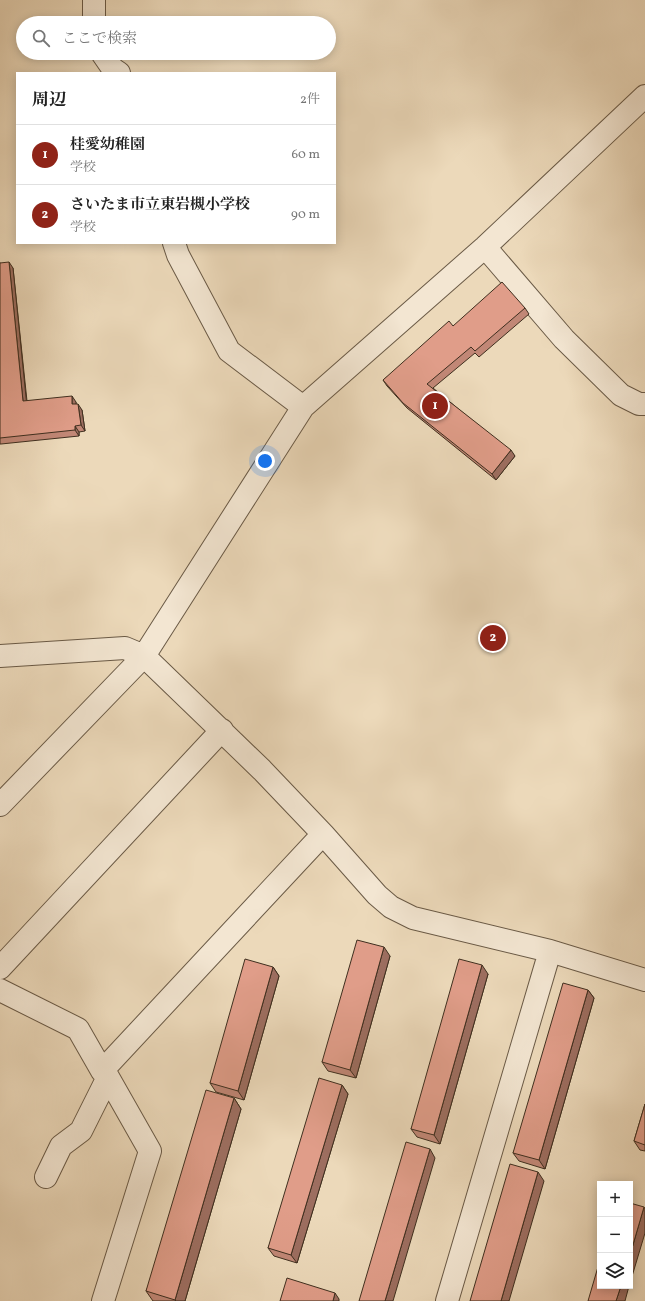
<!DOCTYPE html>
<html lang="ja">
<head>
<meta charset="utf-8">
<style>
	:root { --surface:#fff; --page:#f6f6f6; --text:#222; --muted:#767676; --line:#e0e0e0; --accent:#8f2418 }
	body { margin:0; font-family:Vollkorn,"Noto Serif JP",serif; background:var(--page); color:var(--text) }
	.controls { position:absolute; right:12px; bottom:12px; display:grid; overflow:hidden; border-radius:0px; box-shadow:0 2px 10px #0003 }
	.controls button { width:36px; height:36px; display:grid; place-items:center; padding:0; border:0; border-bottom:1px solid var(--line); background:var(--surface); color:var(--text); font:20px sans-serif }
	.you { position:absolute; left:265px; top:461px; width:14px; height:14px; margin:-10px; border:3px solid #fff; border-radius:50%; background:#1a73e8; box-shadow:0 0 0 6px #1a73e833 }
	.badge { display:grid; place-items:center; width:26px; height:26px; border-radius:50%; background:var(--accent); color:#fff; font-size:13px; font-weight:700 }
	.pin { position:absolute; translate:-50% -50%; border:2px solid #fff; box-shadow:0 1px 4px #0006 }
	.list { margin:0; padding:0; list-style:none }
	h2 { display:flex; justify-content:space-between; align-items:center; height:52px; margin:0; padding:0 16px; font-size:17px }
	h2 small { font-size:13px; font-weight:400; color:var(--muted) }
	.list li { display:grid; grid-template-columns:26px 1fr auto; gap:12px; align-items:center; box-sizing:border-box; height:60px; padding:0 16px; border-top:1px solid var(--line) }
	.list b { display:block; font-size:15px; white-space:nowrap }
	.list p { margin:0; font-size:13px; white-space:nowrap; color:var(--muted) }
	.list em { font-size:13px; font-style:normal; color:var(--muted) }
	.icon { flex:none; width:22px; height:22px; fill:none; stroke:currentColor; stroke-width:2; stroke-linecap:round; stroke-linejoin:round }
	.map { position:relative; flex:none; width:645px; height:1301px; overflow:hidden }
	.search { position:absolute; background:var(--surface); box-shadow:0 2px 10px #0003; left:16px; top:16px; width:320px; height:44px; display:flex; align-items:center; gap:10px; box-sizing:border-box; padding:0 14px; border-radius:22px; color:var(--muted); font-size:15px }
	.panel { position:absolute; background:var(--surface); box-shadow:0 2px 10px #0003; left:16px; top:72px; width:320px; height:172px; border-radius:0px }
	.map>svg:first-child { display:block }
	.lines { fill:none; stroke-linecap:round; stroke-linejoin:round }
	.minor-casing { stroke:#6a5a46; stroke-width:24 }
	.minor { stroke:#f3e6d2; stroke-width:22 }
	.wall { fill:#c18776; stroke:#3f2f1f }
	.shaded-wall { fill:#9d6e60; stroke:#3f2f1f }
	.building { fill:#e09d89; stroke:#3f2f1f }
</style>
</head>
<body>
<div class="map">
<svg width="645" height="1301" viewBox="0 0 645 1301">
	<rect width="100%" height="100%" fill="#ecd9ba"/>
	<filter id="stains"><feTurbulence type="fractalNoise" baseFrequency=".005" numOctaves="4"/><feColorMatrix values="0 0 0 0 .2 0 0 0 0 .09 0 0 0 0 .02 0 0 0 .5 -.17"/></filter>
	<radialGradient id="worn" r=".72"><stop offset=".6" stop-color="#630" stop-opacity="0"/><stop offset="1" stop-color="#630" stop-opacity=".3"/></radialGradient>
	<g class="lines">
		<defs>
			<path id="minor" d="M94 0V23
				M102 53 113 69 119 73
				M174 243 178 255 229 351 303 407
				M485 247 564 339 621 395 639 404H645
				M0 656 125 648 144 656 262 770 323 834 377 895 391 907 413 918 550 951 645 980
				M0 805 144 656 303 407 485 247 645 96
				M0 968 222 730
				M0 990 78 1029 102 1071
				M46 1177 61 1146 81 1131 108 1077
				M103 1301 150 1151 108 1077 102 1071 323 834
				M447 1301 550 951"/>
		</defs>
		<use href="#minor" class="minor-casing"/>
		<use href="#minor" class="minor"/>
	</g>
	<path class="wall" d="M0 263 13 268 27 401 76 402V404L82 410 85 431 79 432V436L1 444H0Z
		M525 308 529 314 479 357 475 353 433 388 515 456 496 480 407 408 387 386 383 380 453 326Z
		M390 956 356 1078 328 1071 322 1062Z
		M273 967 279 976 244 1100 216 1092 210 1083Z
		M488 974 440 1144 417 1137 411 1129Z
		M588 990 594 998 545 1169 519 1161 513 1153Z
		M342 1085 348 1094 297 1263 274 1256 268 1248Z
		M234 1098 241 1109 185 1301H153L146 1291Z
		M645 1104V1151L640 1150 634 1141Z"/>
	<path class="shaded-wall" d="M9 262 13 268 27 407 23 401Z
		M72 396 76 402V410L72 404Z
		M78 404 82 410 85 431 81 425Z
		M75 426 79 432V436L75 430Z
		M511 450 515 456 496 480 492 474Z
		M384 947 390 956 356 1078 350 1070Z
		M482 965 488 974 440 1144 434 1135Z
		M273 967 279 976 244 1100 238 1091Z
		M588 990 594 998 545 1169 539 1160Z
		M342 1085 348 1094 297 1263 291 1255Z
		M234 1098 241 1109 185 1301H176L175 1300Z
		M430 1149 435 1158 393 1301H385Z
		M538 1172 544 1181 509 1301H501Z
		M644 1207 645 1209V1233L630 1283V1255Z
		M621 1286H629L625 1301H616Z
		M335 1293 339 1299V1301H333Z"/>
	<path class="building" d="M9 262 23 401 72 396V404H78L81 425 75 426V430L0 438V263Z
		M502 282 525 308 475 351 471 347 427 384 511 450 492 474 403 403 383 380 449 321 453 326Z
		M357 940 384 947 350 1070 322 1062Z
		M245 959 273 967 238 1091 210 1083Z
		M459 959 482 965 434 1135 411 1129Z
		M563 983 588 990 539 1160 513 1153Z
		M319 1078 342 1085 291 1255 268 1248Z
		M206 1090 234 1098 175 1300 146 1291Z
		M645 1104V1145L634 1141Z
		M406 1142 430 1149 385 1301H359Z
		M510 1164 538 1172 501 1301H470Z
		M630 1203 644 1207 630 1255Z
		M600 1260V1286H621L616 1301H588Z
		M287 1278 335 1293 333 1301H280Z"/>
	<rect width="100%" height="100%" filter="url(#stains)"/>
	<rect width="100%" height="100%" fill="url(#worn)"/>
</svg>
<div class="controls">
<button>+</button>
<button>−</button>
<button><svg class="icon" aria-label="layers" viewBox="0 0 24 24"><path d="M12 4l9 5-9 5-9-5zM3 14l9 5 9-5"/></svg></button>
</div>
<div class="you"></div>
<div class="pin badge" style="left:435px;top:406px">1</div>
<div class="pin badge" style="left:493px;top:638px">2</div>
<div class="search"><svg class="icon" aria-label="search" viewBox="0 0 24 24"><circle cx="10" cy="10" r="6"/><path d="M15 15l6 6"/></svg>ここで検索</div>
<section class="panel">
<h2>周辺<small>2件</small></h2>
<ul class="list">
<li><span class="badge">1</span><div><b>桂愛幼稚園</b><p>学校</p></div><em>60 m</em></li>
<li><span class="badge">2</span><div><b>さいたま市立東岩槻小学校</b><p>学校</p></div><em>90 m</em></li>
</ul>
</section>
</div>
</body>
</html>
